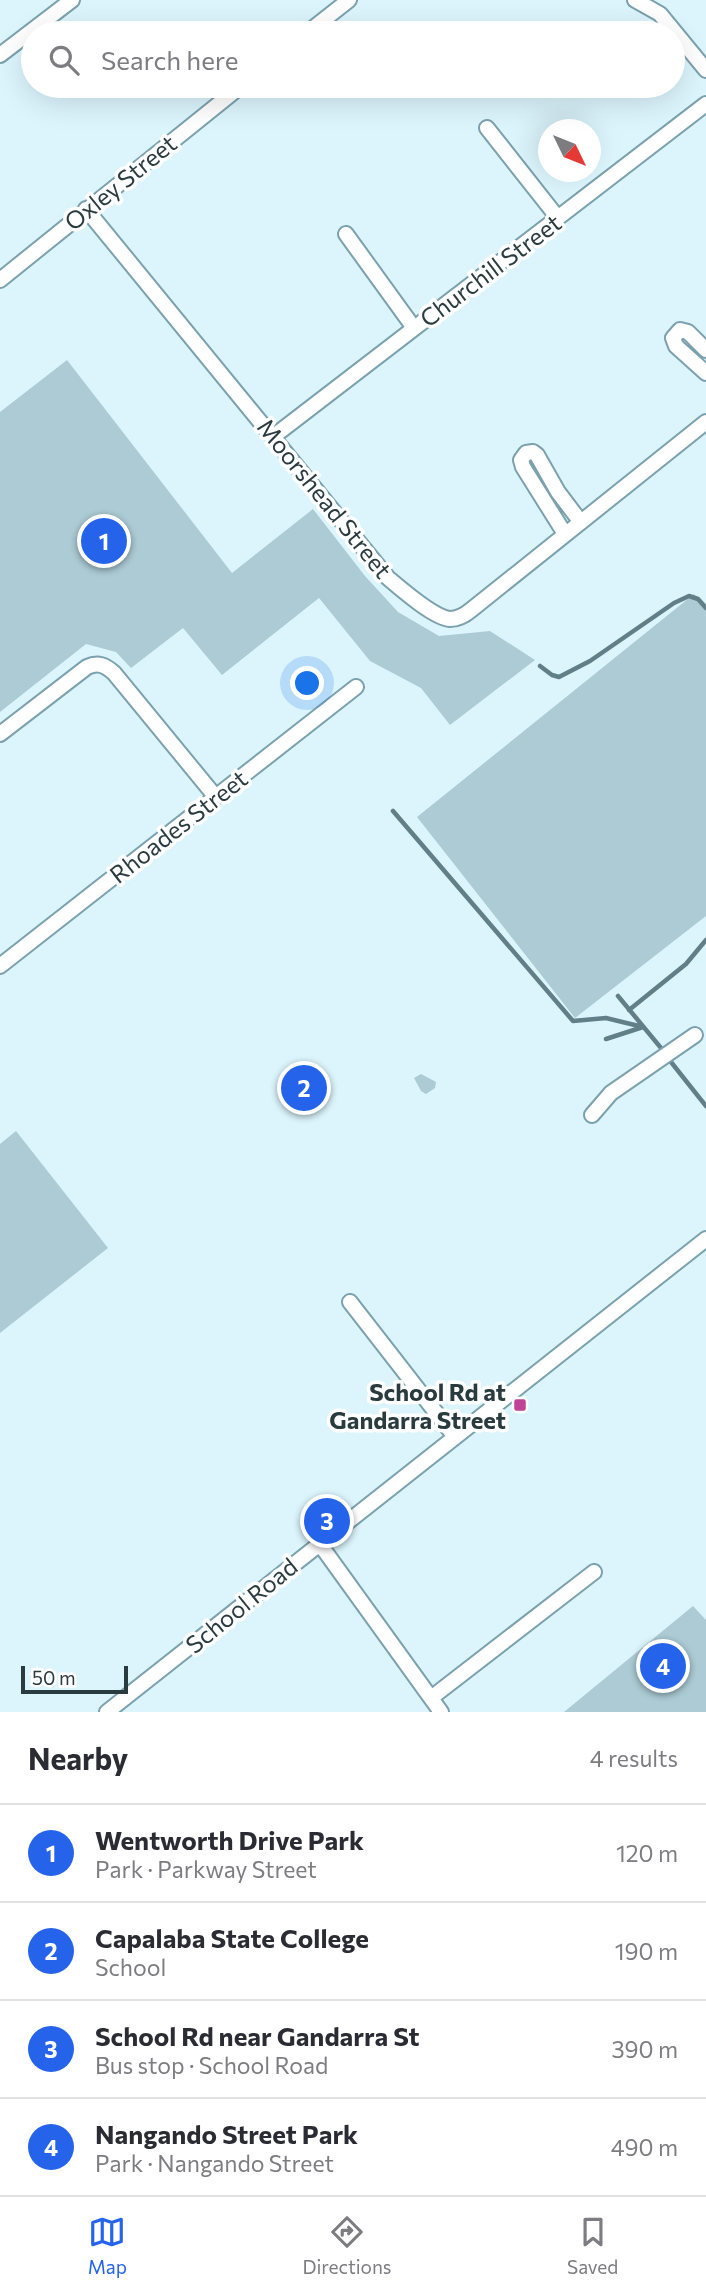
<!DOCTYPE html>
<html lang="en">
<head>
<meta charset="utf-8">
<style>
	:root { --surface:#fff; --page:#f7f7f7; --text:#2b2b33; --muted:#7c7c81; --line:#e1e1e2; --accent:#2563eb }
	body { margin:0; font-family:Commissioner,sans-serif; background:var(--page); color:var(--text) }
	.compass { position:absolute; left:538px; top:119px; width:63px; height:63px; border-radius:50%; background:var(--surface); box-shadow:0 7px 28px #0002; rotate:133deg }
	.scale { position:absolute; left:21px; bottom:18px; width:107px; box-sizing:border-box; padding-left:7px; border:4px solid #2a3b40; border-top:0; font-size:19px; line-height:24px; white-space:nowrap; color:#2a3b40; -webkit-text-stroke:5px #fff; paint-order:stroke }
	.you { position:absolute; left:308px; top:684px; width:24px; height:24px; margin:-18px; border:5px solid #fff; border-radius:50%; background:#1a73e8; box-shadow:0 0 0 10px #1a73e833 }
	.badge { display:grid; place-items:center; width:46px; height:46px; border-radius:50%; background:var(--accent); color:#fff; font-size:23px; font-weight:700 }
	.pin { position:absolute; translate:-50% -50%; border:4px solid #fff; box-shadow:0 2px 7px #0006 }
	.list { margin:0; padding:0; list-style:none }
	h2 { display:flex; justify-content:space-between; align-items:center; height:91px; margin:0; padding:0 28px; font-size:30px }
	h2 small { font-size:23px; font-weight:400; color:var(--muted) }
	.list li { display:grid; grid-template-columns:46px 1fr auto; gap:21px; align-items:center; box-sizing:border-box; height:98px; padding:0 28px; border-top:2px solid var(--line) }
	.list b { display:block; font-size:26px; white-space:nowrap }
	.list p { margin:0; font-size:23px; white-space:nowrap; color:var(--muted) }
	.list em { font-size:23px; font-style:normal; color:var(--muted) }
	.icon { flex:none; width:38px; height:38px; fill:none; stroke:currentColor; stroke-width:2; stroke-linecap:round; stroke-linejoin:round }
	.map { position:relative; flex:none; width:706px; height:1712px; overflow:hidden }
	.search { position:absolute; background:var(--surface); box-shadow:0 7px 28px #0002; left:21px; right:21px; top:21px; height:77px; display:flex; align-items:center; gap:18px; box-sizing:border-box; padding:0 24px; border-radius:38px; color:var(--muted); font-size:26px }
	.sheet { height:483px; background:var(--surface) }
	nav { display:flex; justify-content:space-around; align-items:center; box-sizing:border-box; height:98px; border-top:2px solid var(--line); background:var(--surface); font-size:19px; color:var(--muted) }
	nav a { display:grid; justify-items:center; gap:4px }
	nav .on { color:var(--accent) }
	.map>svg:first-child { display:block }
	.green { fill:#accbd5 }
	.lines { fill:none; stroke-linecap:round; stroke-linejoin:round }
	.stream { stroke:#627f88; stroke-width:4.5 }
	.minor-casing { stroke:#7ba1ae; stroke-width:18 }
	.minor { stroke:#fff; stroke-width:14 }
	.poi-dot { fill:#bf4496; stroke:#fff; stroke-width:2.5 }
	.labels { text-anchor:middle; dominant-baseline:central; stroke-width:7; stroke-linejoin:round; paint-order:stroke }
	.street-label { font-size:24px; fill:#2a3b40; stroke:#fff }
	.poi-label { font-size:24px; font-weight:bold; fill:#2a3b40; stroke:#fff; text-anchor:end }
</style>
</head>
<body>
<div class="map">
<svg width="706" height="1712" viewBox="0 0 706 1712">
	<rect width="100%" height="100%" fill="#dcf5fd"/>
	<path class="green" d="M67 360 232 573 313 509 365 576 398 612 439 636 490 631 535 660 450 725 421 688 370 661 319 598 222 675 183 628 131 668 116 652 86 644 0 712V412Z
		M694 594 706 610V916L575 1018 417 817Z
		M421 1074 436 1082 435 1088 426 1094 421 1091 414 1078Z
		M16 1131 108 1248 0 1333V1144Z
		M693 1606 706 1620V1712H564Z"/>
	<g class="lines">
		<path class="stream" d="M540 666 552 675 559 677 590 661 674 603 689 596 698 599 706 608
			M393 811 573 1021 606 1018 643 1027
			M618 996 661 1048
			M629 1010 686 964 706 940
			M606 1039 643 1027
			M671 1062 706 1106"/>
		<defs>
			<path id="minor" d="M635 0 660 14 706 70
				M307 33 349 0
				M0 55 72 0
				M487 128 558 218
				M86 209 388 578C401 589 434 618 450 619 459 619 465 615 471 610L706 422
				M346 234 414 328
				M0 280 241 86
				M706 350 688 332 680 330 673 338 676 346 706 373
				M274 436 706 104
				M565 534 523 467 521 460 526 453 533 452 537 455 558 492 580 521
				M0 734 87 667C98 662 105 665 114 673L215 796
				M0 966 356 687
				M592 1115 611 1093 695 1035
				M350 1302 455 1437
				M319 1543 441 1712
				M431 1698 594 1572
				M107 1712 706 1239"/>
		</defs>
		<use href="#minor" class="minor-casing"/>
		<use href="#minor" class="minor"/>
	</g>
	<rect class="poi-dot" x="513" y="1398" width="14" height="14" rx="3.5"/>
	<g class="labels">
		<g class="street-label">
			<text transform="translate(120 182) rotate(-39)">Oxley Street</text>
			<text transform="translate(490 270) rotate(-37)">Churchill Street</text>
			<text transform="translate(325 498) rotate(51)">Moorshead Street</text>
			<text transform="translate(178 826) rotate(-38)">Rhoades Street</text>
			<text transform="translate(241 1605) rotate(-39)">School Road</text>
		</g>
		<g class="poi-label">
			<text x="506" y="1391">School Rd at<tspan x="506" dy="28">Gandarra Street</tspan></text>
		</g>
	</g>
</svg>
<svg class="compass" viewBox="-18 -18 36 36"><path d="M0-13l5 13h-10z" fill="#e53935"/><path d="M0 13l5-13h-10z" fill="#7c7c81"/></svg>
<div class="scale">50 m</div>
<div class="you"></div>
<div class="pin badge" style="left:104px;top:541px">1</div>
<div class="pin badge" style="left:304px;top:1088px">2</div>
<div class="pin badge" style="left:327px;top:1521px">3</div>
<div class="pin badge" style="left:663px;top:1666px">4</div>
<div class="search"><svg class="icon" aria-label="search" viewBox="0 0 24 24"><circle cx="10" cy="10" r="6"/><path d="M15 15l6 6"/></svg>Search here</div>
</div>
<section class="sheet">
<h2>Nearby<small>4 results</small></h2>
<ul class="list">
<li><span class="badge">1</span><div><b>Wentworth Drive Park</b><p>Park · Parkway Street</p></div><em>120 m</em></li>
<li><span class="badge">2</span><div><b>Capalaba State College</b><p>School</p></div><em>190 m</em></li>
<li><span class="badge">3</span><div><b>School Rd near Gandarra St</b><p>Bus stop · School Road</p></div><em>390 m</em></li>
<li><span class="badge">4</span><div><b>Nangando Street Park</b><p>Park · Nangando Street</p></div><em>490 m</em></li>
</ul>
</section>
<nav>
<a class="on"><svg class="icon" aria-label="map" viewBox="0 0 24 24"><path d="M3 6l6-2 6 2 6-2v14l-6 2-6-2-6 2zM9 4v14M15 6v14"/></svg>Map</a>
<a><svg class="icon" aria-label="directions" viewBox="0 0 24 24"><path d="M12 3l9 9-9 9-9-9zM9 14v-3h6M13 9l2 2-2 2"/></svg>Directions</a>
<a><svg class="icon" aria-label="saved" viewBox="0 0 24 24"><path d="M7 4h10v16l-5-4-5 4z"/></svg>Saved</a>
</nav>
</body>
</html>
